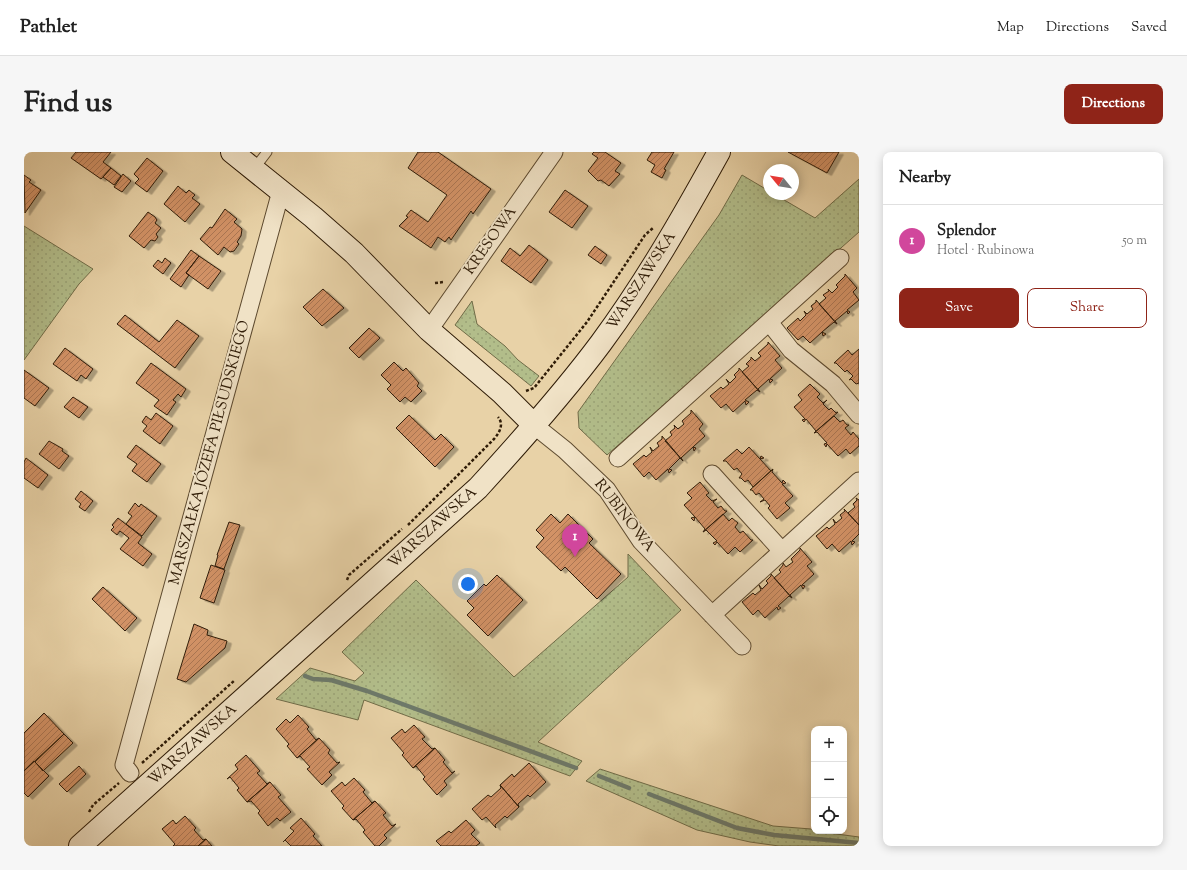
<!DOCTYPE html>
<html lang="en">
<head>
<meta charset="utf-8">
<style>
	:root { --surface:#fff; --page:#f6f6f6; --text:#222; --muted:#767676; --line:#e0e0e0; --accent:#8f2418 }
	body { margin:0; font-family:"Sorts Mill Goudy",serif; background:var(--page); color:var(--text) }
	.controls { position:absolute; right:12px; bottom:12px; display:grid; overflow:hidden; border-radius:8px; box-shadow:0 2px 10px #0003 }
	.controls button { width:36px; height:36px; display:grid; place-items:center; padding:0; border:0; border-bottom:1px solid var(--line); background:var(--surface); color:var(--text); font:20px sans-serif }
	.compass { position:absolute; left:739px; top:12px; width:36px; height:36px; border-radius:50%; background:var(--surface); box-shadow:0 2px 10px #0003; rotate:300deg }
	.you { position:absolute; left:444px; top:432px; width:14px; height:14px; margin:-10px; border:3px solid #fff; border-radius:50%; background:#1a73e8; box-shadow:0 0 0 6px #1a73e833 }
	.badge { display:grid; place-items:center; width:26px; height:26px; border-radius:50%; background:var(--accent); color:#fff; font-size:13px; font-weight:700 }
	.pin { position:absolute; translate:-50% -33px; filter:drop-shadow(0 1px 2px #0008) }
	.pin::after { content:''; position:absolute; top:21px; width:14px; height:12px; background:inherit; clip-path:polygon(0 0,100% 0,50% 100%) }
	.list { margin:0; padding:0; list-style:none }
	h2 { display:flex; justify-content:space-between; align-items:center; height:52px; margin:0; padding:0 16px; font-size:17px }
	h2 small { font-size:13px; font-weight:400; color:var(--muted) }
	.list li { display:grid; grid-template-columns:26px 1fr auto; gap:12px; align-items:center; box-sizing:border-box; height:72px; padding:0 16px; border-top:1px solid var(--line) }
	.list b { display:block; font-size:15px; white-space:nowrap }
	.list p { margin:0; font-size:13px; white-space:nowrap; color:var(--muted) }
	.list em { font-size:13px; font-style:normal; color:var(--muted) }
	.actions { display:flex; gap:8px; padding:12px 16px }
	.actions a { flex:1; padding:9px 0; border:1px solid var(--accent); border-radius:8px; text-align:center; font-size:14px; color:var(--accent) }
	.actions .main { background:var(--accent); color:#fff }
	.icon { flex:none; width:22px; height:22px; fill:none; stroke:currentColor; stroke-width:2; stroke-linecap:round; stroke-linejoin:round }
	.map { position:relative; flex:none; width:835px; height:694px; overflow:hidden; border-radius:8px }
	header { display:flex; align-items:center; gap:24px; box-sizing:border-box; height:56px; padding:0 20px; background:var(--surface); border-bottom:1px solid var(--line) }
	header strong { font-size:19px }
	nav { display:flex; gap:22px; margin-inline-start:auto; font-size:14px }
	.intro { display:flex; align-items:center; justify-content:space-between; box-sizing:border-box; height:96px; padding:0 24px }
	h1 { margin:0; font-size:28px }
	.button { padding:10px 18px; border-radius:8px; background:var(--accent); color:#fff; font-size:14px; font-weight:700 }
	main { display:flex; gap:24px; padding:0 24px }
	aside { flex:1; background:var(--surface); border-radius:8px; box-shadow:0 2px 10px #0003 }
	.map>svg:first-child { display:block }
	.grass { fill:url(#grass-dots); stroke:#706c48 }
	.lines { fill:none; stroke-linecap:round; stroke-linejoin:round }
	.stream { stroke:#6d796a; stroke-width:4.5 }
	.building { fill:url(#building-hatch); stroke:#2f1c07; filter:url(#shadow) }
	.lane-casing { stroke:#5d4a2f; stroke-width:11 }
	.street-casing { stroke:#5d4a2f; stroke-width:19 }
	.secondary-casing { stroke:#2f1c07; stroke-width:24 }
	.path { stroke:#2f1c07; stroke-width:2.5; stroke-dasharray:3 2; stroke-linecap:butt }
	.lane { stroke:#f0e2c6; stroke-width:9 }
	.street { stroke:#f0e2c6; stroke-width:17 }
	.secondary { stroke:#f0e2c6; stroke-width:22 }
	.labels { text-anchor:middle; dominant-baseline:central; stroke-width:4; stroke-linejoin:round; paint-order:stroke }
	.street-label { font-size:15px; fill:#2f1c07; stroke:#f0e2c6 }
</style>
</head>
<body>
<header>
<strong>Pathlet</strong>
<nav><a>Map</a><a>Directions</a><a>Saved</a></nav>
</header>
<div class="intro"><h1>Find us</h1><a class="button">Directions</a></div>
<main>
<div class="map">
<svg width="835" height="694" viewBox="0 0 835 694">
	<defs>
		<pattern id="grass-dots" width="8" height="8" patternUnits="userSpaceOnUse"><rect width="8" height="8" fill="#b2bd8a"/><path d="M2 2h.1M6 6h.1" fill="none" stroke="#99a276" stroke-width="1.8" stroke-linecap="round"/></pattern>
		<pattern id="building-hatch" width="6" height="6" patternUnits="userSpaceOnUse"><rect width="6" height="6" fill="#d29266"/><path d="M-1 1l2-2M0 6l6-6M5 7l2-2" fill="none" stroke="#ab7652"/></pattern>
		<filter id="shadow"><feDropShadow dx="4.5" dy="2.5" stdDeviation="0" flood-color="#0004"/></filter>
	</defs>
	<rect width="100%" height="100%" fill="#e8d2a7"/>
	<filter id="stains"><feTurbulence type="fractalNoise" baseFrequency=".005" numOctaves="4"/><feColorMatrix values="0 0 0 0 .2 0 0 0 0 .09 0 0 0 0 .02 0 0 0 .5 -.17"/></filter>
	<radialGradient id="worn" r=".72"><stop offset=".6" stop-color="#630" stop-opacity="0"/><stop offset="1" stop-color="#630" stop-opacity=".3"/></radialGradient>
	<path class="grass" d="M718 23 745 39V42H750L791 66 835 27V80L583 303 555 276 554 260 695 63Z
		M0 74 69 117 55 132 0 208Z
		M448 149 453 172 481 194 494 208 515 224 507 234 431 173Z
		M604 402 657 458 514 590 558 609 546 624 340 548 334 568 252 547 286 516 331 529 340 521 318 500 392 428 490 525 604 425Z
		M576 617 749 674 787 677 790 679 835 685V694H755L726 690 673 678 562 629Z"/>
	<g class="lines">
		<path class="stream" d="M281 524 289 527 307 528 343 539 552 616
			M575 624 605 636
			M625 642 713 676 750 683 835 691"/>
	</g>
	<path class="building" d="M52 0H87L79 10 87 16 77 27 47 6Z
		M394 0H414L467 37 449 62 447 59 427 88 425 85 421 90 414 85 407 96 375 74 384 65 382 64 387 58 404 70 423 43 384 16Z
		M570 0H581L597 11 591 19 596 22 585 34 577 28 574 29 564 19 574 6 568 2Z
		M628 0H650L640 17 642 18 638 26 627 20 631 13 623 8Z
		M764 0H815L803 21Z
		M123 6 139 19 123 40 111 31 115 27 110 22Z
		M87 16 97 24 90 33 79 25Z
		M99 22 107 29 98 40 90 35Z
		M0 23 7 28 5 30 17 38 1 61Z
		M154 34 162 41 165 38 171 43 168 46 176 52 161 70 140 52Z
		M541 38 564 54 548 76 525 60Z
		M201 57 213 67 210 70 218 77 217 84 213 90 215 92 210 99 206 100 200 95 194 103 176 87 186 75 188 76Z
		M124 60 131 65 133 68 131 71 137 76 132 82 134 85 131 89 127 88 120 96 105 84Z
		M505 93 524 108 507 131 477 109 486 96 496 104Z
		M571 94 583 103 577 112 564 103Z
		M167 98 175 104 162 121 165 123 157 135 146 127Z
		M175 104 197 119 184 137 162 121Z
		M141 106 147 111 139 122 129 114 134 108 138 111Z
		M821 122 833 136 829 140 835 148 823 158 826 160 824 162 823 159 811 169 813 172 795 152 802 146 799 143 805 139 804 137 808 141 814 135 812 133 821 124Z
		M299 137 320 156 298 174 279 155Z
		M792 148 813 172 810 170 798 180 802 182 799 184 798 180 786 191 779 184 774 188 763 176 774 166 776 169 782 163 780 159 783 162 789 157 787 154 792 150Z
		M101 163 135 190 153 168 175 184 151 216 93 172Z
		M345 176 356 186 335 206 325 196Z
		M744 190 756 204 751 208 758 216 746 227 749 228 746 231 745 227 734 237 736 240 718 220 725 214 722 212 727 207V205L731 209 737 204 734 201 744 192Z
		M41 196 69 217 62 227 57 223 53 229 29 212Z
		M835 197V231L832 232 827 227 825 228 829 224 823 218 821 220 812 211H810L824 198 828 203Z
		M370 210 379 219 382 216 395 231 393 234 398 239 387 250 381 245 376 250 363 237 367 233 357 223Z
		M127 211 162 237 157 245 154 242 149 248 152 250 143 263 130 254 135 248 112 231Z
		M715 216 736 240 733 238 721 248 725 250 722 253 721 249 709 260 702 252 697 256 686 244 697 235 699 237 705 232 702 227 706 231 712 225 710 223 715 218Z
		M0 218 25 236 11 254 0 246Z
		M786 232 796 242 793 245 799 251 803 248 799 252 805 258 807 256 812 261 814 260 790 281 792 279 782 267 780 270 778 268 781 267 770 255 778 248 774 243Z
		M49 245 64 255 55 266 40 255Z
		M667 258 679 272 675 277 681 284 669 295 672 296 670 299 669 295 657 306 659 309 641 289 648 283 646 280 651 276 650 273 654 277 660 272 658 269 667 261Z
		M132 261 149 274 136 292 119 279 123 274 118 270 122 264 127 268Z
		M385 263 411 288 417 282 430 295 411 315 372 276Z
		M810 264 816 270 819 268 823 273H825L821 276 827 283 829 280 835 287V294L826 302 822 297 814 304 803 292 802 295 800 292 803 291 793 280 790 281Z
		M638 284 659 309 656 306 645 317 648 318 645 321 644 317 632 328 625 320 620 325 609 312 620 303 622 305 628 300 626 295 629 299 635 294 633 291 638 287Z
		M25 289 39 297 38 299 45 304 35 317 15 302Z
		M112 293 137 312 123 330 108 319 113 312 103 305Z
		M725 295 736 307 737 304 740 306 736 307 747 319 749 317 729 335 724 328 721 330 717 326H715L718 322 713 316 710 318 702 309H699L713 297 718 302Z
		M2 306 24 323 14 336 0 326V310Z
		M749 317 748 320 758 331 759 328 762 331 758 332 769 344 761 351 766 356 753 367 744 356 746 354 741 348 736 350 740 347 735 341 732 343 728 338H726Z
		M676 330 685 341 682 343 688 349 693 347 689 350 694 356 697 354 701 359H703L679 380 681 377 671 365 670 369 667 366 671 365 660 353 668 346 663 341Z
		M57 339 69 349 61 359 55 355 57 352 51 347Z
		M832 346 835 348V373L824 361 831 355 829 352 833 348Z
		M111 351 115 355 117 352 133 364 118 384 102 372 108 364 104 361Z
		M820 357 835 373V382L828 389 831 390 828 393 827 389 815 400 808 392 803 397 792 384 803 375 805 377 811 372 809 367 812 371 818 366 816 363 821 359Z
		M527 362 536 371 544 362 569 387 565 391 597 422 573 447 541 415 537 419 512 395 520 386 512 378Z
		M699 362 705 369 708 366 714 371 711 375 716 381 719 379 727 388H729L716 400 711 395 704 402 693 390 691 393 689 391 693 389 682 378 679 380Z
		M94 366 118 385 114 391 128 402 119 414 96 397 105 386 96 379 93 383 87 378 90 375 88 373Z
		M205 370 216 373 200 417 191 414 194 403H193Z
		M776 396 788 410 783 414 790 422 778 433 781 434 779 437 777 433 766 443 768 446 750 426 757 420 755 418 759 413V411L762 415 769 410 767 407 776 398Z
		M187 413 201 418 190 451 176 446Z
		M747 422 768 446 765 444 754 454 757 456 754 458 753 455 741 466 734 458 729 463 718 450 729 441 731 443 737 438 735 433 738 437 744 431 742 429 747 424Z
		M473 423 499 448 464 484 443 463 450 456 443 449 460 432 462 434Z
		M79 435 113 466 101 479 68 447Z
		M170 472 184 478 183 483 203 489 201 496 162 530 153 527Z
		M20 561 40 582 0 619V581Z
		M274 563 285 575 283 577 292 588 295 586 273 606 263 594 265 592 252 577 262 567 266 571Z
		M390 573 401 585 398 587 408 597 411 596 389 616 378 603 380 601 367 586 378 577 381 581Z
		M40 582 49 591 19 619 11 610Z
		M295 586 306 598 304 601 313 611 316 610 305 620 308 623 298 633 283 617 286 615 276 604 273 606Z
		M411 596 421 608 419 610 428 621 431 619 420 629 423 633 413 643 399 627 401 625 392 614 389 616Z
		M222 603 236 619 233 621 243 632 246 630 223 650 213 638 215 636 206 625 203 627 214 617 211 613Z
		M10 609 25 624 4 645 0 641V619Z
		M505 611 522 630 506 645 504 643 494 652 495 655 476 633 488 622 490 625Z
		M55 614 62 622 43 640 35 632Z
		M330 626 341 638 339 640 348 651 351 649 329 668 318 656 320 654 307 639 318 630 321 634Z
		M246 630 257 643 254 645 267 660 256 669 253 666 244 674 234 661 236 659 227 649 223 650Z
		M476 633 495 655 483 666 481 664 471 673 472 676 462 665 458 668 448 657 464 643 467 645 477 636Z
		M351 649 362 661 359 663 368 674 372 672 360 683 363 686 355 694H351L339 680 341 678 332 667 329 668Z
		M161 664 172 676 170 678 179 688 182 687 174 694H149L151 692 138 677 149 668 152 672Z
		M277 666 291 682 289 684 298 694H267L261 688 259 690 270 679 266 676Z
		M442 668 451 678 447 682 456 691 452 694H417L412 689 425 679 427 681Z
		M182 687 188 694H174Z"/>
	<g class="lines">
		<defs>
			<path id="lane" d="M230 17 243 0"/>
			<path id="street" d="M816 106 745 170 767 198 809 232 835 263
				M405 178 530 0
				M511 274 541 298 583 338 617 389 718 494
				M594 306 745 170
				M688 322 758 399
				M688 463 835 329
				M106 621 100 613 257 39"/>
			<path id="secondary" d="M208 0 289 65 330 101 405 178 478 241 511 274
				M56 694 454 336C497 289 539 242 577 191 622 130 659 65 695 0"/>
		</defs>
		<use href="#lane" class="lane-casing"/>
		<use href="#street" class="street-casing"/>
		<use href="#secondary" class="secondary-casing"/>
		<path class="path" d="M411 131 420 130
			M502 239 510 236 563 170 621 83 629 76
			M384 373 470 287C476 280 480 272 474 265
			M323 428 325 423 378 377
			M118 611 211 528
			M65 660 69 653 95 631"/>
		<use href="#lane" class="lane"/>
		<use href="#street" class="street"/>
		<use href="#secondary" class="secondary"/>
	</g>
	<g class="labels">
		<g class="street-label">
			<text transform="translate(467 89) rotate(-55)">KRESOWA</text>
			<text transform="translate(618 129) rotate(-57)">WARSZAWSKA</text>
			<text transform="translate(186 301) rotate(-75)">MARSZAŁKA JÓZEFA PIŁSUDSKIEGO</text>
			<text transform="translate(600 364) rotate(52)">RUBINOWA</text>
			<text transform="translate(409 376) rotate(-42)">WARSZAWSKA</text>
			<text transform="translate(169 593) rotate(-42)">WARSZAWSKA</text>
		</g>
	</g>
	<rect width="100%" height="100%" filter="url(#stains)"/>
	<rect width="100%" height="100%" fill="url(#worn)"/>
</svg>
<div class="controls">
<button>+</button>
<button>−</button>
<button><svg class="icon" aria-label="locate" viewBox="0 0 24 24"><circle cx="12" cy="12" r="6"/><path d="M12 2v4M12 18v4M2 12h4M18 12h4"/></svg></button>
</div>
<svg class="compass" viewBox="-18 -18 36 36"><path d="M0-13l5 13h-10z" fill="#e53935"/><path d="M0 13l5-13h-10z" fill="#767676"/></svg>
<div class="you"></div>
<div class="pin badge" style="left:551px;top:405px;background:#d1479c">1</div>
</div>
<aside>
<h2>Nearby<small></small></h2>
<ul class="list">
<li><span class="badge" style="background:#d1479c">1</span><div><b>Splendor</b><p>Hotel · Rubinowa</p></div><em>50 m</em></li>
</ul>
<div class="actions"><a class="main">Save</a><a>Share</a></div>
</aside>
</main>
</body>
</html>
